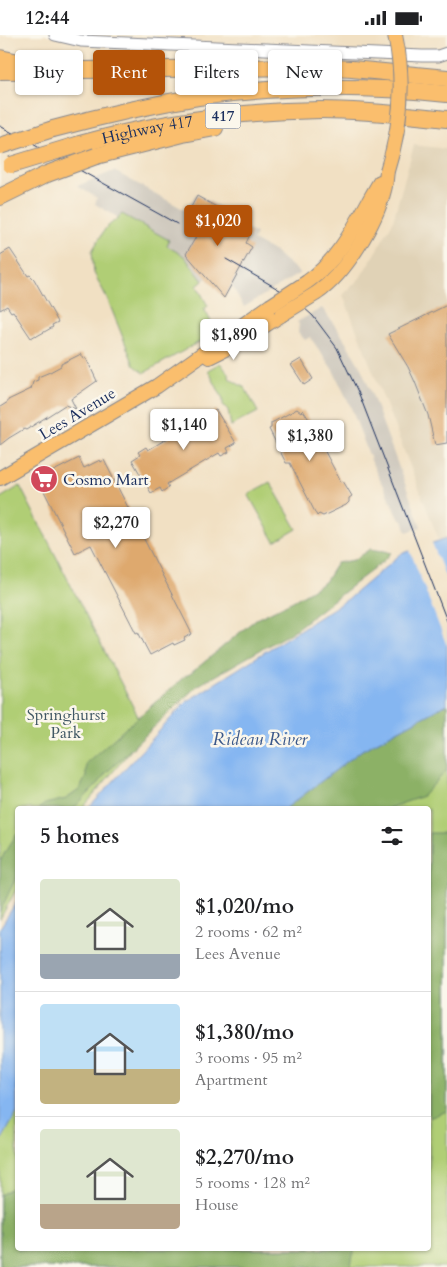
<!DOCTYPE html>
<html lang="en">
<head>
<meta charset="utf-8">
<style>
	:root { --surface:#fff; --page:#f2f2f2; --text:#202124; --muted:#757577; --line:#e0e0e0; --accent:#b45309 }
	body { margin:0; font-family:Cardo,serif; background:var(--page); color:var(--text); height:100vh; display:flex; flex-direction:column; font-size:19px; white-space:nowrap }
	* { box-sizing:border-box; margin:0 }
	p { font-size:16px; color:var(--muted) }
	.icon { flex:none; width:28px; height:28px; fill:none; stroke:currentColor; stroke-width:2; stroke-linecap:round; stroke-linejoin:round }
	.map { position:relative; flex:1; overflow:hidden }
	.details { position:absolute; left:15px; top:771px; width:416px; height:445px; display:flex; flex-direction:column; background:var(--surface); border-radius:5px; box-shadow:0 1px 4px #0004 }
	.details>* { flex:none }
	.top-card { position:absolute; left:15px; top:15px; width:418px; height:45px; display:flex; gap:10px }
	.price { position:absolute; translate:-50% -42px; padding:0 11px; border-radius:5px; background:#fff; color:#222; font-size:16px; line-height:32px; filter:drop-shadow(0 1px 2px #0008) }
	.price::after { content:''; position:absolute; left:50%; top:30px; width:15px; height:11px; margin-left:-8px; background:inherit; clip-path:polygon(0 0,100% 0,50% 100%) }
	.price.on { background:var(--accent); color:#fff }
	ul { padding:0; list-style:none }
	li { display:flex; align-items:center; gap:15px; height:125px; padding:0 25px }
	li+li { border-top:1px solid var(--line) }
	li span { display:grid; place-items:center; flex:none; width:140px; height:100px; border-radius:5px; color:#555 }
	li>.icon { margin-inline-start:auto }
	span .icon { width:60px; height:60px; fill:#fffc; stroke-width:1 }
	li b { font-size:21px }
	h2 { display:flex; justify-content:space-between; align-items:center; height:60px; padding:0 25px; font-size:21px }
	.pill { padding:0 18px; border-radius:5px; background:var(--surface); box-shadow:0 1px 4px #0004; font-size:18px; line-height:45px }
	.pill.on { background:var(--accent); color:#fff }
	.status { display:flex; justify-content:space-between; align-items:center; height:35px; padding:0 25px; background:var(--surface); direction:ltr }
	.status svg { height:14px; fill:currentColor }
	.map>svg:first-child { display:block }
</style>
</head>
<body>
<div class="status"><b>12:44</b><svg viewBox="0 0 49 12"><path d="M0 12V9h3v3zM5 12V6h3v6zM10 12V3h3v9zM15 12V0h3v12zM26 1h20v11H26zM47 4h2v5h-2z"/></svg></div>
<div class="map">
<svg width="447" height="1232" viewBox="0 0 447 1232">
	<rect width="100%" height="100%" fill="#fbf7ec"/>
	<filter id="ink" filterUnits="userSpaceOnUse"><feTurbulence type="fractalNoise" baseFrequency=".02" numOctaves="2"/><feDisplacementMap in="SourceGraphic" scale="10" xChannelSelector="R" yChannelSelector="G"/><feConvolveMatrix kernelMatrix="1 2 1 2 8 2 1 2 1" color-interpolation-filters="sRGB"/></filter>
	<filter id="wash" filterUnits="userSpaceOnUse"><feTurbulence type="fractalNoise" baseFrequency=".0096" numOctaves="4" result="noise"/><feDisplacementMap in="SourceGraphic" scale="20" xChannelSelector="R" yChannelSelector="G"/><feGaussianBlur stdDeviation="1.12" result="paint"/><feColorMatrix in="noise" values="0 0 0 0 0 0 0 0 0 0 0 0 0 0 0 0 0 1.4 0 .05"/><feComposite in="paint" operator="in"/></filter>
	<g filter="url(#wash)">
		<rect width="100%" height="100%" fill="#f1e0c3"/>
		<path fill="#e0d2b6" d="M414 110 447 114V503L439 505 343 260 360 243 392 189Z"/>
		<g fill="#c9c3b8">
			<path d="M114 136 185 175 196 159 224 174 221 180 256 199 253 205 275 217 300 238 244 272 232 251 224 263 207 243 203 246 184 221 95 169 97 163 77 151Z"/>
			<path d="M322 273 341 299 361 333 371 357 421 492 407 497 403 486 400 485 374 433 350 370 333 335 310 302 305 305 298 297 299 289 297 287Z"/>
		</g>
		<g fill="#b0ce75" stroke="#667e6a">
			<path d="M122 179 169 205 167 211 184 221 203 246 197 251 208 271 204 274 217 297 144 338 134 330 107 263 94 238 92 216 105 194Z"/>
			<path d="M220 328 228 338 230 344 245 353 258 377 231 391 228 375 223 370V364L208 335Z"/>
			<path d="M270 447 297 494 275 507 248 459Z"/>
			<path d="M20 451 146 697 82 774H18L17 853 0 884V463Z"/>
			<path d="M447 669V1232H0V1108L17 1077 18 1214H429V774H285Z"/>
		</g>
		<g fill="#8cb166" stroke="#547062">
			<path d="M371 514C379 516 385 515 392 518L385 525 292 597 197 651 105 739 99 748 73 774H38L45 769 66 764 79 755 86 742V728L185 641 190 639 256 584 293 566 325 547 337 528 354 525Z"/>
			<path d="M447 669V735L423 761 386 774H285L362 715Z"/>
			<path d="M429 798H447V1076L429 1083V945L430 943 429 935Z"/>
			<path d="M17 799V842L12 851 0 877V827L5 817Z"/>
			<path d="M17 1150 18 1214H354L351 1232H0V1160Z"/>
		</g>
		<g fill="#85b6f1" stroke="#5072a8">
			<path d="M447 503V669L362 715 285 774H88L186 667 348 564 401 519Z"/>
			<path d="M17 866V1077L0 1108V893Z"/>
		</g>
		<path fill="#f1e0c3" d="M431 505 447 546V611L409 513Z"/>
		<g id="blocks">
			<g fill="#dea96e">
				<path d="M197 161 222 175 219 180 251 198 246 208 252 212 224 263 186 219 207 183 190 174Z"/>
				<path d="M10 214 28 241 30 240 34 244 58 287 52 290 53 292 37 301 36 300 31 303 13 276 11 277 7 271 0 275V220Z"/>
				<path d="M447 270V408L435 410 428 380 415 347 408 332 388 299Z"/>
				<path d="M81 319 84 324 86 323 97 346 71 364 76 374 65 370 26 395 24 394 9 403 0 410V372L8 367V365L31 354 33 347 38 345V342L50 337 61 331V329Z"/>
				<path d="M301 324 313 344 304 350 291 330Z"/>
				<path d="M297 374 301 377 303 375 310 386H312L323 407 322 411 341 447 343 446 352 461 349 463V467L346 470 323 481 319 479 317 481 290 428H286L269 394 271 393V388L275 386Z"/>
				<path d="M216 375 236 408 227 413 229 417 221 421 219 418 167 449 169 452 162 457 160 453 151 458 132 425 140 420 138 417 146 412 148 415 200 384 198 381 206 377 207 380Z"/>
				<path d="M79 423 84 433 100 425 101 427 104 425 192 599 184 603 185 605 174 610 173 608 150 620 138 597 136 598 91 510 75 518 38 444Z"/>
			</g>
		</g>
	</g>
	<g filter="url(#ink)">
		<use href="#blocks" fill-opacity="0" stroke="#868890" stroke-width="1"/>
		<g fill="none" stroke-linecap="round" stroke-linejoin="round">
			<g stroke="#868890" stroke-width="13">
				<path id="minor" d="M55 0 81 6 422 21H438L447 18"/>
			</g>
			<g stroke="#868890" stroke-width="16">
				<g id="major">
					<path d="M307 247C343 222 358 183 380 147"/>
					<path d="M317 258C345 239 376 188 384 155 386 149 386 142 387 136"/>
					<path d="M209 322 239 307 281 280"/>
					<path d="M0 443 157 351 270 271"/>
				</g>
			</g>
			<g stroke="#868890" stroke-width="18">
				<g id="highway">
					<path d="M0 23 28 29"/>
					<path d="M0 36 312 32 352 34 447 43"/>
					<path d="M53 94C101 81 149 70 198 62 279 51 365 50 447 59"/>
					<path id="s1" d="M80 109C158 87 240 76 321 75 363 75 406 80 447 84"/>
					<path d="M96 121 183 99 215 93"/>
					<path d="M0 162 47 139"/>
				</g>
			</g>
			<use href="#minor" stroke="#fff" stroke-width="11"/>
			<use href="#major" stroke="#fabe6d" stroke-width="14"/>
			<use href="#highway" stroke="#fabe6d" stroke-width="16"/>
			<g stroke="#1b2f5e" stroke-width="1">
				<path d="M0 91 177 189"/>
				<path d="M226 224 292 262 313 281 337 313 359 359 447 586"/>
			</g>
			<g stroke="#868890" stroke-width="16" stroke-linecap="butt">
				<g id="major-bridge">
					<path d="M387 136C401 92 405 45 395 0"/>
					<path d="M270 271 307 247"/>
					<path d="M281 280 317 258"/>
				</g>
			</g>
			<g stroke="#868890" stroke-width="18" stroke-linecap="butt">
				<g id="highway-bridge">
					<path d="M0 111 53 94"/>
					<path d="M11 130 80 109"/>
					<path d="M47 139 96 121"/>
				</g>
			</g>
			<use href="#major-bridge" stroke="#fabe6d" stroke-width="14"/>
			<use href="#highway-bridge" stroke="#fabe6d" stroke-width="16"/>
		</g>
	</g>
	<defs>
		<g id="supermarket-disc" transform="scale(1.4375)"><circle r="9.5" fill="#d1495b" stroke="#fbf7ec"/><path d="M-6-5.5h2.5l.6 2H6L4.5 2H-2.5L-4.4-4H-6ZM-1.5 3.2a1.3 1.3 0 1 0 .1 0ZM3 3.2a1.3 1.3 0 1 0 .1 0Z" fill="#fff"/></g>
	</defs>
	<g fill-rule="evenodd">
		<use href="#supermarket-disc" x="44" y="444"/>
	</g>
	<g text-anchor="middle" stroke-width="5" stroke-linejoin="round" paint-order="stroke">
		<rect fill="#fbf7ec" stroke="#5e6b89" stroke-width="1" x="205.5" y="68.5" width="35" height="25" rx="4"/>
		<g font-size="15" font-weight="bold" fill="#1b2f5e">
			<text x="223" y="86">417</text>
		</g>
		<g font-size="16" fill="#1b2f5e" stroke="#fbf7ec">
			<text dy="6" stroke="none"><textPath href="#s1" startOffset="69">Highway 417</textPath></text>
			<text transform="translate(77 378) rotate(-31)" y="6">Lees Avenue</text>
		</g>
		<g font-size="16" fill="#1b2f5e" stroke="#fbf7ec" text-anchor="start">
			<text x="63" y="450">Cosmo Mart</text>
		</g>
		<g font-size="16" fill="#405764" stroke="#fbf7ec">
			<text x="66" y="685">Springhurst<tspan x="66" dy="18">Park</tspan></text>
		</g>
		<g font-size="18" font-style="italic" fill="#3b588a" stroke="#fbf7ec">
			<text x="260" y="710">Rideau River</text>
		</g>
	</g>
</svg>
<b class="price on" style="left:218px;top:212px">$1,020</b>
<b class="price" style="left:234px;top:326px">$1,890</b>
<b class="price" style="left:184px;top:416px">$1,140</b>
<b class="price" style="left:310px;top:427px">$1,380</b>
<b class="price" style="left:116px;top:514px">$2,270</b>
<div class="top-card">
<a class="pill">Buy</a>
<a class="pill on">Rent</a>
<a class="pill">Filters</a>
<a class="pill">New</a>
</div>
<section class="details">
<h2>5 homes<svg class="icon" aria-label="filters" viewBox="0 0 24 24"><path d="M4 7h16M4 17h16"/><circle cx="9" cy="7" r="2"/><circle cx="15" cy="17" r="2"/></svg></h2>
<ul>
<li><span style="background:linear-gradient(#dfe7d0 75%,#9aa5b1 0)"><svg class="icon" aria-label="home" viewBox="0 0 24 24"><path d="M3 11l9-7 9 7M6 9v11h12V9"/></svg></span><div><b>$1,020/mo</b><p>2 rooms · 62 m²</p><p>Lees Avenue</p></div></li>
<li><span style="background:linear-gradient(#bfe0f5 65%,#c2b280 0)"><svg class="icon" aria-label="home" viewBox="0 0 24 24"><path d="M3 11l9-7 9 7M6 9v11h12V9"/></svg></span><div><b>$1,380/mo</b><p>3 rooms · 95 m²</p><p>Apartment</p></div></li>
<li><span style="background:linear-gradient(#dfe7d0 75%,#b9a48a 0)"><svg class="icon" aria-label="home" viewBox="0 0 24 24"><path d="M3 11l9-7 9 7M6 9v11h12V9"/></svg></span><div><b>$2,270/mo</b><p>5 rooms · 128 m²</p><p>House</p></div></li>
</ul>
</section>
</div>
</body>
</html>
